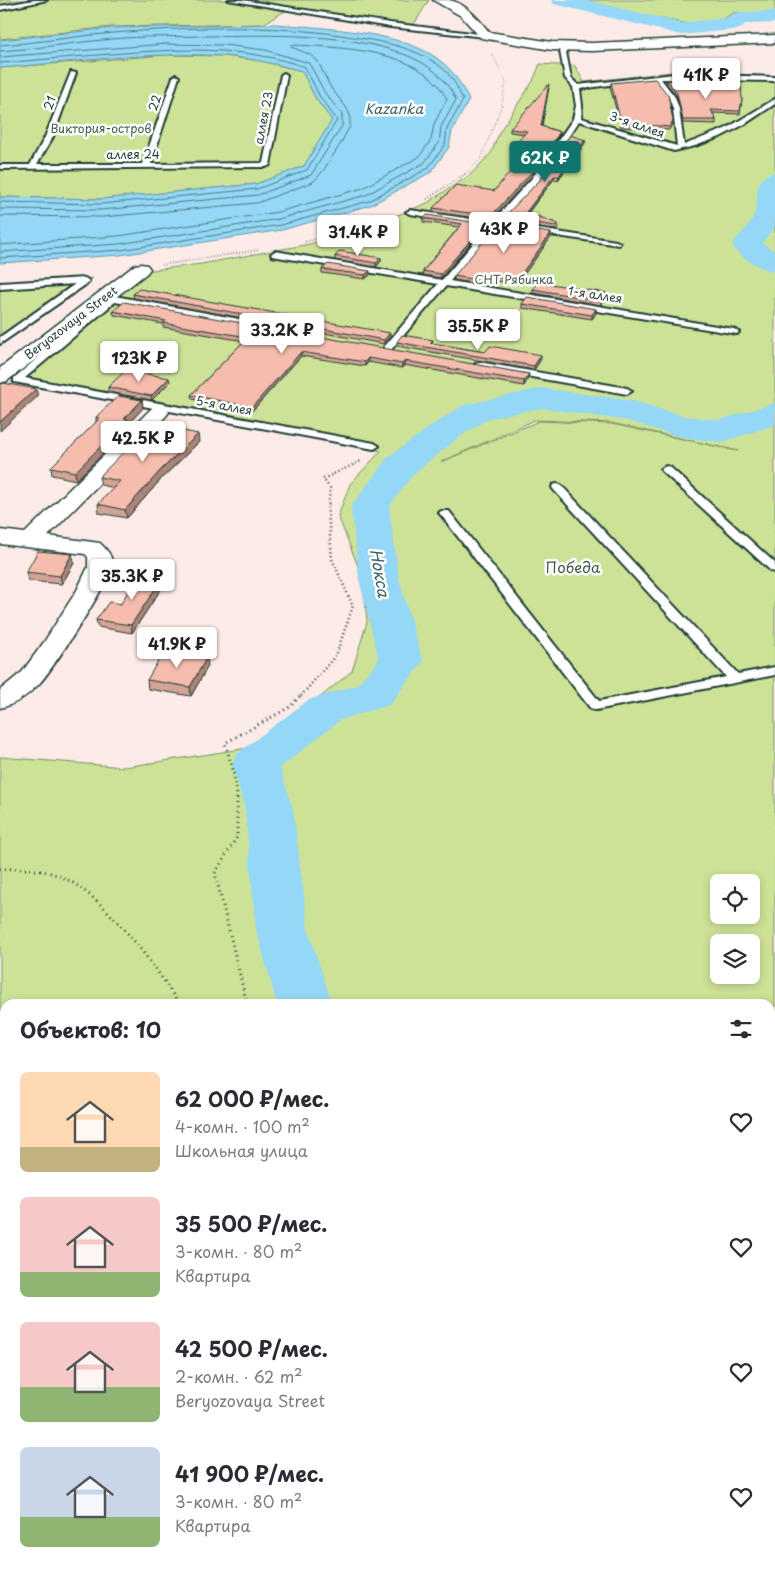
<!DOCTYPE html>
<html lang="ru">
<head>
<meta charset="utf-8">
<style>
	:root { --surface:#fff; --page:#f7f7f7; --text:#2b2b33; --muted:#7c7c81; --accent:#0f766e }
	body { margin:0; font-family:"Playpen Sans",sans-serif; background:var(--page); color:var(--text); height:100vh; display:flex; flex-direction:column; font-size:19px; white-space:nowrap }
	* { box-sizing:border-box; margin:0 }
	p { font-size:16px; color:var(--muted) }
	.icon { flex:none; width:28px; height:28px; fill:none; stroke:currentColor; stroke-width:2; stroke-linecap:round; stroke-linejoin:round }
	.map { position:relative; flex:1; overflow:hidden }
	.panel { position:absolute; left:0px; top:999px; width:775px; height:571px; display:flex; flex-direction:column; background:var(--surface); border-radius:15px 15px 0 0; box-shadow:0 2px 8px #0003 }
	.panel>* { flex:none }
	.fabs { position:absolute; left:710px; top:874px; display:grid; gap:10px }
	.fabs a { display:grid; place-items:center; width:50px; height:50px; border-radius:8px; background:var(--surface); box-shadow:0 2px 8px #0003; font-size:25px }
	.price { position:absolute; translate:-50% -42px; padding:0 11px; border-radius:5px; background:#fff; color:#222; font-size:16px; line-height:32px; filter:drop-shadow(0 1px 2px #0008) }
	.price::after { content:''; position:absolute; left:50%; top:30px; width:15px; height:11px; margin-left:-8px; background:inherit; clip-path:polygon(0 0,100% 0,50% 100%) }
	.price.selected { background:var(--accent); color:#fff }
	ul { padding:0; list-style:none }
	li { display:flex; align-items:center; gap:15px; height:125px; padding:0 20px }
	li span { display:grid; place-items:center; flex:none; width:140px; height:100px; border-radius:8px; color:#555 }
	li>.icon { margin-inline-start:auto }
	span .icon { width:60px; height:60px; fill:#fffc; stroke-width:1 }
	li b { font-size:21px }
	h2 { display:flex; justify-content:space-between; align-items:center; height:60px; padding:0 20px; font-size:21px }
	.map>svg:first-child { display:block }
</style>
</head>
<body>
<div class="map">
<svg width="775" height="1569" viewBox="0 0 775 1569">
	<rect width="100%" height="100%" fill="#fcebe7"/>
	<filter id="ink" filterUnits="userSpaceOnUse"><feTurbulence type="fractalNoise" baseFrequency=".02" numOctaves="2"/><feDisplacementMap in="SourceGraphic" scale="10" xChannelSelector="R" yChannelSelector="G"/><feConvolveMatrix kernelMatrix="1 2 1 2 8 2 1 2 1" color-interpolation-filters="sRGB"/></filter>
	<g filter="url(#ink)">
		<g fill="#cce297" stroke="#769066" fill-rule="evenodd">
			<path d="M0 0H429L413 26 292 7 263 24 111 27 0 39Z"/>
			<path d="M579 0H775V13H733L716 23 694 25 621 11Z"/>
			<path d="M166 55 224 56 261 61 302 71 316 99 332 120 304 166 256 184 101 199 0 197V68Z"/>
			<path d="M540 64 575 66 584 82 672 72 775 76V1152L770 1153V1004H5V1248L0 1249V757L125 767 261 746 352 671 367 622 363 579 338 516 350 484 381 451 11 382 144 271 201 264 310 244 361 230 427 203 470 175 491 153 500 131 533 81ZM535 420 611 423 738 451 612 424 539 421 441 462ZM719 882H751V915H719ZM719 942H751V975H719Z"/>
			<path d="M93 278 0 345V284Z"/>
			<path d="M775 1535V1569H557L564 1565H770V1536Z"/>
		</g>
		<path fill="#94d7f6" stroke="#6599a8" d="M276 24C322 28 407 31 443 63 455 73 462 86 469 100L452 131 449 147 431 172 371 205 282 230 120 255 0 263V197L101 199 256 184 304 166 332 120 316 99 302 71C276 64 250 58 224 56 150 51 74 62 0 68V40L113 28Z"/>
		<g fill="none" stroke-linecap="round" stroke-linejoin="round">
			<g stroke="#4e7b82" stroke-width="1">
				<path d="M0 45C38 43 75 36 113 33 190 27 271 24 347 36 379 41 413 46 440 66 451 74 458 88 463 100L447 129 445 145 428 168 369 201 281 225 120 250 0 258"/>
				<path d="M0 51C38 49 75 42 113 39 143 36 174 37 204 36 269 35 358 31 417 60 435 69 448 82 456 100L441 127 439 143 424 163 366 195 279 219 119 244 0 252"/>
				<path d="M0 57 166 44 224 45 265 50 309 63 325 93 342 114V126L311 175 258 195 101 210 0 209"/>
				<path d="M0 63C37 60 73 57 110 54 176 49 241 45 305 67L320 97 337 120 307 170 257 189 101 204 0 202"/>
				<path d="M0 216 102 217 257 203 313 182 323 171 341 143 350 126V115L346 107 331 88 317 60 309 54 291 47 293 45C336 47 405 49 436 83 440 87 444 94 447 99L434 124 431 140 419 157 363 188 278 212 118 236 0 245"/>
			</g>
			<g fill="#94d7f6" fill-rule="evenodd">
				<path d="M551 0H587L681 23 726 18 733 14 740 12 775 11V23L745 24 740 29 732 30 681 35 554 4Z"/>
				<path d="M775 172V226L762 243 775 252V272C759 268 741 259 732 245 738 236 749 227 753 217 762 198 749 179 775 172Z"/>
				<path d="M542 388 633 401 684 416 720 420 775 403V425L722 442 680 437 628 421 542 408 505 415 488 419 462 435 413 474 389 507 399 579 423 662 389 705 340 720 280 768 293 809 308 929 332 1004H277L256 929 245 809 232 764 238 753 308 700 357 685 379 660 359 579 351 507 387 458 438 421 464 405Z"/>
				<rect x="367" y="1565" width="74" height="4"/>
			</g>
			<g stroke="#1f3d34" stroke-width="4">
				<g id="service">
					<path d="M34 0H47L0 10V6Z"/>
					<path d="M228 0H242L390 23 488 35 485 37 390 27Z"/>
					<path d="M568 45 571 47 566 52 571 78 578 85 674 74 775 77V81L661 79 675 97 679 109 684 145 727 128 775 99V104L745 124 720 137 695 146 674 151 579 121 538 182 499 223 616 241 620 243 619 245 496 227 450 281 734 329 739 332 737 334 446 286 390 351H384V347L438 284 272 256 271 254 275 251 442 280 488 226 410 214 406 212 410 210 492 222 532 178 573 119 576 106 573 87 565 78 560 51ZM654 79 669 97 673 109 677 146 581 118 582 106 580 89Z"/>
					<path d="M71 72 76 73 53 137 37 164H143L173 77 176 75 179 77 151 164 263 163 281 75 284 73 287 75 270 165 266 167 0 169V165H30L45 137Z"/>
					<path d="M85 278 89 281 88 283 0 344V337L75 284 0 289V283Z"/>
					<path d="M104 294 288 328 293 331 288 334 115 302 25 378 374 443 379 446 374 449 14 382V378L106 300 100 297Z"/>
					<path d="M479 362 627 388 632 391 627 394 476 367 474 365Z"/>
					<path d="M666 466 670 467 775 563V572L771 571 662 471 661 469Z"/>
					<path d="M557 484 561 485 738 674 775 667V675L596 710 591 709 441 515 439 513 441 511H449L599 701 726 677 553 489 552 487 553 485Z"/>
				</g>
			</g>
			<g stroke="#1f3d34" stroke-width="3">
				<g id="minor">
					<path d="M433 0C438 0 444 0 449 0 465 3 480 20 489 32L552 42 592 43 775 35V43L592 51 552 50 481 38 461 16Z"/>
					<path d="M141 264 147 265 150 269 147 273 7 381 0 383V368L135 265Z"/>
					<path d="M159 406 166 408 169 412 166 416 48 536 100 543C107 550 113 556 112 566 110 581 51 672 39 684 27 696 15 705 0 708V690L22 672 44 642 77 590 88 567V557L85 554 0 544V530L25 533 152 408Z"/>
				</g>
			</g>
			<path stroke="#1f3d34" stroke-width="1" stroke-dasharray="0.5 2" stroke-linecap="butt" d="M464 175 481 159 501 107 506 82 492 53"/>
			<g stroke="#1f3d34" stroke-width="2" stroke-dasharray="0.5 2.5" stroke-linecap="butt">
				<path d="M427 199 465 174"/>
				<path d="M305 242 352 230 395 215"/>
				<path d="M162 265 259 250"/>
			</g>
			<path stroke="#1f3d34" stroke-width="2.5" stroke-dasharray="1 3" stroke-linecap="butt" d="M301 696 336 655 353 606 332 559 328 512 330 488 323 479 361 461"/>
			<g stroke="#1f3d34" stroke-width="3" stroke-dasharray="1 4" stroke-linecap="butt">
				<path d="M0 869C18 868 40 869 57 875 100 890 155 965 179 1004"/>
				<path d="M247 1004 215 873 237 837V795L233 770 225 743 290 707 302 694"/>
			</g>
			<g stroke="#1f3d34" stroke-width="4.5" stroke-dasharray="2 5" stroke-linecap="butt">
				<path d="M770 1184 775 1183"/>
				<path d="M0 1261H5"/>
				<path d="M770 1341H775"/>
				<path d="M0 1505H5"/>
				<path d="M208 1565 212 1569"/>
				<path d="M178 1569 182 1565"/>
				<path d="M264 1569 278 1565"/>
			</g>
			<use href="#service" fill="#fff" fill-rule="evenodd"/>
			<use href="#minor" fill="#fff" fill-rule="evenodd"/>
			<g stroke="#1f3d34" stroke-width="5" stroke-dasharray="11 5" stroke-linecap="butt">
				<path d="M770 1253 775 1252"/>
				<path d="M770 1282H775"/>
				<path d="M0 1341H5"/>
				<path d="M0 1366H5"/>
				<path d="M0 1397H5"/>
			</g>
		</g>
		<g fill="#d4a396" stroke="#1f3d34">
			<path d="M667 80 684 85 742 99 740 114 713 113 716 120V124L683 123 677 96 667 84Z"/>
			<path d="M611 83 673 120V123L669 130 621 127 610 87Z"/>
			<path d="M549 88 542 126 560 132 559 135 531 177 491 220 433 212V208L494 191 525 155 511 153V149L524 134 510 132V129Z"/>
			<path d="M585 140V143L558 180 554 179 528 213 558 224V227L556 230 503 222V218Z"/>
			<path d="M423 218 484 227 441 278 423 275V271L459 227 423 222Z"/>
			<path d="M551 237 517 284 488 280 484 285 454 280V276Z"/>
			<path d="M335 256 381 258V261L376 267 335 260Z"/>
			<path d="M322 269 370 275 365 279 322 273Z"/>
			<path d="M533 289 606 293 605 297 601 305 533 293Z"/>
			<path d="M133 294 390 337 384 344 134 298Z"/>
			<path d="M522 304 596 309V313L592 319 522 308Z"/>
			<path d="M113 311 529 374 528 378 524 386 404 365 402 368 368 362 365 366 301 356 252 411 192 399 191 395 244 341 163 327V324L114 315Z"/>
			<path d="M433 340 432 343 485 352 541 359 534 370 397 346V342Z"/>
			<path d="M170 382 152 400 108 392V387Z"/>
			<path d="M142 400 143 408 129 423V428L76 480 52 475 51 467 96 422V417Z"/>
			<path d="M199 442 162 478 127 518 99 513 98 504 114 488 101 485 99 477Z"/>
			<path d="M72 554 74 563 62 584 28 581 26 572Z"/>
			<path d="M164 576 165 583 132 633 98 627 96 620Z"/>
			<path d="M208 666 191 696 148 689 147 680Z"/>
		</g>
		<g fill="#ac847a" stroke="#1f3d34">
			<path d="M560 132 559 135 531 177 491 220V216Z"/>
			<path d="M585 140V143L558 180 559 176Z"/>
			<path d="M554 176V179L525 216 526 212Z"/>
			<path d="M485 224 484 227 441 278V274Z"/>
			<path d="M551 233V237L517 284V280Z"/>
			<path d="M381 258V261L376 267V263Z"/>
			<path d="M370 271V275L365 279V275Z"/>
			<path d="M488 276V280L484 285 485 281Z"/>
			<path d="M606 293 605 297 601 305V301Z"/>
			<path d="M596 309V313L592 319V315Z"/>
			<path d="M390 333V337L384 344V340Z"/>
			<path d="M301 352V356L252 411V407Z"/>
			<path d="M541 355V359L534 370V366Z"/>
			<path d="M368 358V362L365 366V362Z"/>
			<path d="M405 361 404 365 402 368V364Z"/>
			<path d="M529 374 528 378 524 386V381Z"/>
			<path d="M169 378 170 382 152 400 151 396Z"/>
			<path d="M36 389 38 396 0 431V422Z"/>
			<path d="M142 400 143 408 129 423V428L76 480 75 472 124 419Z"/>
			<path d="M198 434 199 442 162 478 127 518 125 510 161 470Z"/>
			<path d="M72 554 74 563 62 584 60 576Z"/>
			<path d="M164 576 165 583 132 633 131 625Z"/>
			<path d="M207 657 208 666 191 696 190 687Z"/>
		</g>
		<g fill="#f6bdae" stroke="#1f3d34">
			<path d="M655 79 668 95 673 120 670 127 621 123 611 83Z"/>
			<path d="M667 80 684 82V85L741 86 742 99 740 111 711 110 716 120H683L677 93Z"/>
			<path d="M549 84 541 126 560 132 531 173 491 216 433 208 456 185 494 191 528 151 511 149 527 131 510 129Z"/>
			<path d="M570 135 585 140 559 176H554L526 212 558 224 556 226 503 218 540 180Z"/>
			<path d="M427 215 485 224 441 274 423 271 462 224 423 218Z"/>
			<path d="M497 225 551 233 517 280 488 276 485 281 454 276Z"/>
			<path d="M340 251 381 258 376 263 335 256Z"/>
			<path d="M328 264 370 271 365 275 322 269Z"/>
			<path d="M538 282 606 293 601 301 533 289Z"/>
			<path d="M139 289 390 333 384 340 133 294Z"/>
			<path d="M527 297 596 309 592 315 522 304Z"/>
			<path d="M124 302 529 374 524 381 405 361 402 364 368 358 365 362 301 352 252 407 191 395 248 337 163 323 166 321 113 311Z"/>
			<path d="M402 335 433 340 430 343 485 352 490 346 541 355 534 366 397 342Z"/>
			<path d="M126 370 169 378 151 396 108 387Z"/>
			<path d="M3 383 36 389 0 422V386Z"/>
			<path d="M118 396 142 400 124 419H128L75 472 51 467 100 418 96 417Z"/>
			<path d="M151 424 198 434 161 470 125 510 98 504 120 481 99 477Z"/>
			<path d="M38 551 72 554 60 576 26 572Z"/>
			<path d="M138 573 164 576 131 625 96 620 109 602 121 604Z"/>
			<path d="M164 651 207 657 190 687 147 680Z"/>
		</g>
	</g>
	<g text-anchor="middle" stroke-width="5" stroke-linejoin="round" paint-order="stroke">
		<g font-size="12" fill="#1f3d34" stroke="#fff">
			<text transform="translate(50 103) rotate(-70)" y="4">21</text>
			<text transform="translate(155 103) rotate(-71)" y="4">22</text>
			<text transform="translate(264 118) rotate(-79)" y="4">аллея 23</text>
			<text transform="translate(637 125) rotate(19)" y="4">3-я аллея</text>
			<text x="133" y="159">аллея 24</text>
			<text transform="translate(595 295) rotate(9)" y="4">1-я аллея</text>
			<text transform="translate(71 323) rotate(-37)" y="4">Beryozovaya Street</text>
			<text transform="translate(224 406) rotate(11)" y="4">5-я аллея</text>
		</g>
		<g font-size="12" fill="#425e48" stroke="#fff">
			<text x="101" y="133">Виктория-остров</text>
			<text x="514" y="284">СНТ Рябинка</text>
		</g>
		<g font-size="14" font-style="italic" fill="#3c6464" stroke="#fff">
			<text x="394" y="114">Kazanka</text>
		</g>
		<g font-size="15" fill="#425e48" stroke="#fff">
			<text x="573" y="573">Победа</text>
		</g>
		<g font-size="16" font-style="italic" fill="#3c6464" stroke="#fff">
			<text transform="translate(380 573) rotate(80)" y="6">Нокса</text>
		</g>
	</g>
</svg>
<div class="fabs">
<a><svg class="icon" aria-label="locate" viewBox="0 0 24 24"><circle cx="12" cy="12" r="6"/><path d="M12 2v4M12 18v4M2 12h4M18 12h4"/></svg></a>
<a><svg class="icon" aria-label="layers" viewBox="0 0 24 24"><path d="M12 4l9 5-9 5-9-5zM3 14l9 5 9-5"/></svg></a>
</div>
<b class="price" style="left:706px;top:100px">41K ₽</b>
<b class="price selected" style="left:545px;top:183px">62K ₽</b>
<b class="price" style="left:504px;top:254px">43K ₽</b>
<b class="price" style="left:358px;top:257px">31.4K ₽</b>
<b class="price" style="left:478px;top:351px">35.5K ₽</b>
<b class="price" style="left:282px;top:355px">33.2K ₽</b>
<b class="price" style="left:139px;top:383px">123K ₽</b>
<b class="price" style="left:143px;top:463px">42.5K ₽</b>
<b class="price" style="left:132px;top:601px">35.3K ₽</b>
<b class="price" style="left:177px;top:669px">41.9K ₽</b>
<section class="panel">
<h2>Объектов: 10<svg class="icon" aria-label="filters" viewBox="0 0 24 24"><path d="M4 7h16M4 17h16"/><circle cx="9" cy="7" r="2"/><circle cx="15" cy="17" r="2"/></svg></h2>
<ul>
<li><span style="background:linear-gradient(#ffd9b3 75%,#c2b280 0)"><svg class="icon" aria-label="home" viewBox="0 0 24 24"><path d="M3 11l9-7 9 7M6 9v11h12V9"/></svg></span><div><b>62 000 ₽/мес.</b><p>4-комн. · 100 m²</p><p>Школьная улица</p></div><svg class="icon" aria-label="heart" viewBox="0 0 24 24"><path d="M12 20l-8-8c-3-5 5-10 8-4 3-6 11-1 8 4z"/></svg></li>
<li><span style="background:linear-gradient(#f6c9c9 75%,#8fb573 0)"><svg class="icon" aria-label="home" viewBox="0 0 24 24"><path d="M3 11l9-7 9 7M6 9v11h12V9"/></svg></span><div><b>35 500 ₽/мес.</b><p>3-комн. · 80 m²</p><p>Квартира</p></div><svg class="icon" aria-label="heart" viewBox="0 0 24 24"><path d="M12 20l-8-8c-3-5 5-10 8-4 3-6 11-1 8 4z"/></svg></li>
<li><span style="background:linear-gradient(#f6c9c9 65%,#8fb573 0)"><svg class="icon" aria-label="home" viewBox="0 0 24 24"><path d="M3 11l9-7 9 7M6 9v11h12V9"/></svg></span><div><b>42 500 ₽/мес.</b><p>2-комн. · 62 m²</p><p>Beryozovaya Street</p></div><svg class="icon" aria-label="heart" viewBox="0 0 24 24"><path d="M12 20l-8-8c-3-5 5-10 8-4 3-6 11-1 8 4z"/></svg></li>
<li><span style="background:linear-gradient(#c9d6e8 70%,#8fb573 0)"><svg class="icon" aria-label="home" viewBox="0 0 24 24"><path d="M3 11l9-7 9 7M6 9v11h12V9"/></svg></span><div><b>41 900 ₽/мес.</b><p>3-комн. · 80 m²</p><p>Квартира</p></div><svg class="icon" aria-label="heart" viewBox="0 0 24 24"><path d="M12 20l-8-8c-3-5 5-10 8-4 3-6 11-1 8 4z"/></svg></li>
</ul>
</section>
</div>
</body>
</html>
